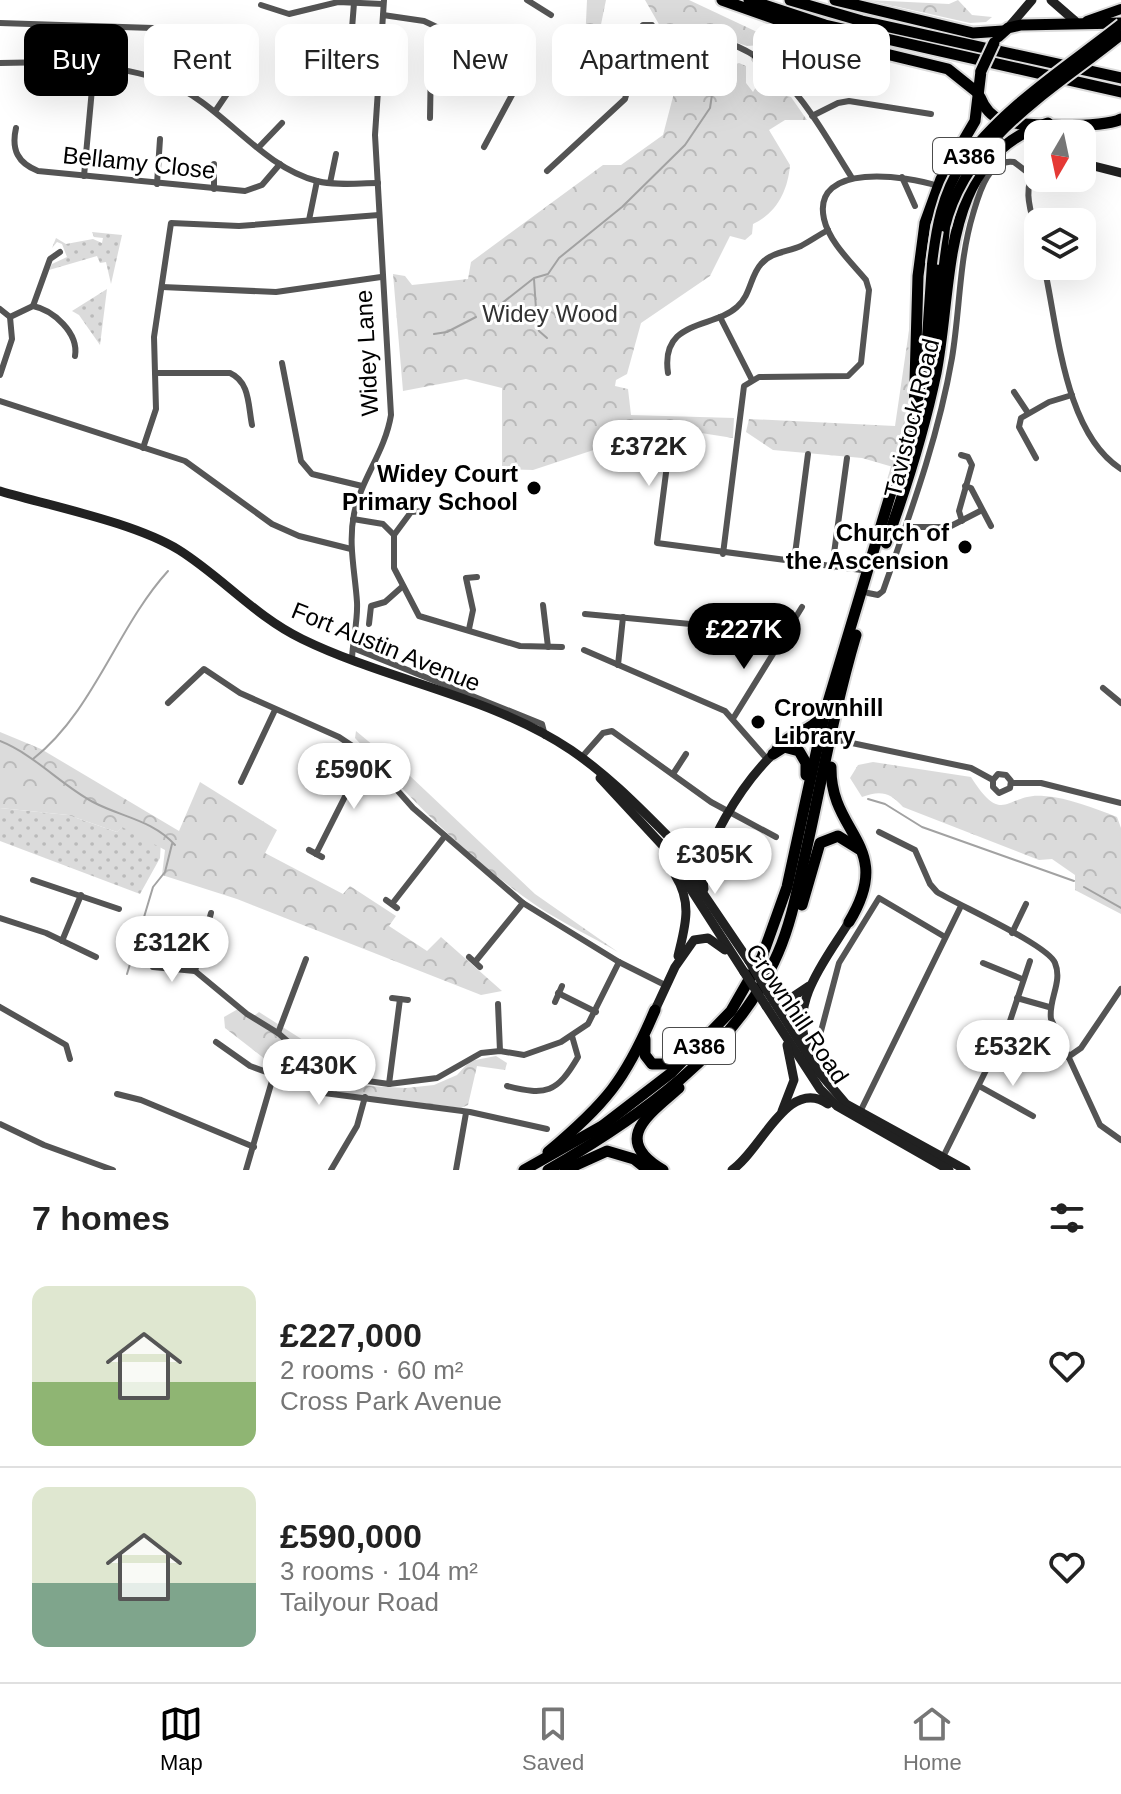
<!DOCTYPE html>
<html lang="en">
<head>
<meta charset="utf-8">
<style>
	:root { --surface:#fff; --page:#f6f6f6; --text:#222; --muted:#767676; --line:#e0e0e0; --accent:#000 }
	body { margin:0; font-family:Arial,sans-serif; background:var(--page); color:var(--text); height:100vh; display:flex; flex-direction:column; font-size:30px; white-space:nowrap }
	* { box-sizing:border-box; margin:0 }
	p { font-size:26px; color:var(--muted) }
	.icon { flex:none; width:44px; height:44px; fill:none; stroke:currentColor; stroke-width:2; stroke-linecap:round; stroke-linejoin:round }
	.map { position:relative; height:1170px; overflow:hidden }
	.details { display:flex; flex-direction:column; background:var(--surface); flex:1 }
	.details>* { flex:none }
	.banner { position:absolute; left:24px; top:24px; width:1074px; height:72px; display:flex; gap:16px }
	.needle { width:52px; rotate:189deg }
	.buttons { position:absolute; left:1024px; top:120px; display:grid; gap:16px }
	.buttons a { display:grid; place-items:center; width:72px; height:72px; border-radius:16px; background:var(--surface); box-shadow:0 8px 32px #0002; font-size:40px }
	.price { position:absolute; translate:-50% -68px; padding:0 18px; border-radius:28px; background:#fff; color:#222; font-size:26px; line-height:52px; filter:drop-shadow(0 2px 4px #0008) }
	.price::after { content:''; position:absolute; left:50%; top:48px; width:24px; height:18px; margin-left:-12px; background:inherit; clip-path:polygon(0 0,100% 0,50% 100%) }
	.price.current { background:var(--accent); color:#fff }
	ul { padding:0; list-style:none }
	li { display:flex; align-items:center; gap:24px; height:200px; padding:0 32px }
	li+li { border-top:2px solid var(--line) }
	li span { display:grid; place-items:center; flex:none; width:224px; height:160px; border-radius:16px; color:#555 }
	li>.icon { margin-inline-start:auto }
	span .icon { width:96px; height:96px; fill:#fffc; stroke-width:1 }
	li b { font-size:34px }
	h2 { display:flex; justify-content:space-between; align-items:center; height:96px; padding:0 32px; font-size:34px }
	.pill { padding:0 28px; border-radius:16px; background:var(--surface); box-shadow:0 8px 32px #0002; font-size:28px; line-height:72px }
	.pill.current { background:var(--accent); color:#fff }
	.dock { display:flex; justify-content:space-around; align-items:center; height:112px; border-top:2px solid var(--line); background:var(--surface); font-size:22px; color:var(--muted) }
	.dock a { display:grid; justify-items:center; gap:4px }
	.dock .current { color:var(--accent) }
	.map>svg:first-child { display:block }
</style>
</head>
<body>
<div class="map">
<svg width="1121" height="1170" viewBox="0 0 1121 1170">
	<defs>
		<pattern id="grass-dots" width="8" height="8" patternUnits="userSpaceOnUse" patternTransform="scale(2)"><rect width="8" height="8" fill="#dbdbdb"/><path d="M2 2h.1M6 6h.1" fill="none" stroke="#bababa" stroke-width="1.8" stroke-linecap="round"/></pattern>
		<pattern id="forest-crowns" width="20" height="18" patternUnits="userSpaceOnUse" patternTransform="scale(2)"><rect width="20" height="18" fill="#dbdbdb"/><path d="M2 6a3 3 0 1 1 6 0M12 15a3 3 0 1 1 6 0" fill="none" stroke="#bababa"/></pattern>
	</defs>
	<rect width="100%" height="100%" fill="#fff"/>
	<g fill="url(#grass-dots)">
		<path d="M92 232 122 235 111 284 106 262 100 263 97 256 49 270 52 264 67 257 62 244 57 242 52 248 56 238 66 244 93 239 102 243 103 238 94 237Z"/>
		<path d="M107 289 100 345 79 315 72 311Z"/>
		<path d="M0 808 68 815 117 832 125 823 161 841 160 858 140 894 0 841Z"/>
	</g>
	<g fill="url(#forest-crowns)">
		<path d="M587 0H606L589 83 572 79 585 43Z"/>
		<path d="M645 0H689L770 38 762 45 747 46 702 31 664 33Z"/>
		<path d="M867 0 949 4 958 0 972 15 992 17 986 22 970 23Z"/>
		<path d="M686 47 727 48 733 54 727 67 739 63 746 66V83L753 92 759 82 769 83 776 94 791 97 807 120H785L769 130 790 165C788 190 777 213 753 224L752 234 745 240 730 236 710 276 641 323 627 374 616 380 615 386 628 389 631 415 734 418 733 438 682 430 651 431 533 470 502 469V388L466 379 403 391 393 274 405 276 412 285 468 279 471 262 603 165H621L663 135Z"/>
		<path d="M912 310 915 311 908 429 893 467 862 458 773 450 746 432 749 419 895 426Z"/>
		<path d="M356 731 409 775 535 894 618 952C591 936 562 923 537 906 469 860 410 798 355 738Z"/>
		<path d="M0 732 41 749 179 831 200 782 277 830 265 853 343 894 350 886 396 916 389 926 427 951 441 937 502 991 481 995 237 899 162 875 165 850 122 827 117 832 68 815 0 808Z"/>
		<path d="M873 762 971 777C1004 829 1006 792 1044 796 1069 798 1094 808 1117 817L1121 828V914L1075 890V875L1052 859 1039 860 903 807C890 792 880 790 862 797L850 778 858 765Z"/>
		<path d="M238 1009 250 1019 259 1012 303 1040 313 1042 305 1060 332 1084 406 1088 434 1085 457 1075 470 1061 496 1056 507 1063 505 1070 477 1066 468 1105 461 1108 330 1092 283 1073 225 1028 224 1017Z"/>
	</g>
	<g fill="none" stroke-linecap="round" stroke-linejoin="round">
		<g stroke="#a2a2a2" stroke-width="2">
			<path d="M534 279 537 324 539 331 547 338"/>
			<path d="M492 311 534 278 548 274 559 258 622 207 685 145 710 108 713 88 710 73"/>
			<path d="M434 334 447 332 476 317"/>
			<path d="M0 741C35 755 61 785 93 802 121 817 153 820 175 845"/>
			<path d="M33 759C94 711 117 627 168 571"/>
			<path d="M868 799 885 804 922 827 1074 881"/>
			<path d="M1084 887 1121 908"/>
			<path d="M127 974 153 887 165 872 172 844"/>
		</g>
		<g stroke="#dbdbdb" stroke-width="14">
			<g id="primary">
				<path d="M1087 21 1121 9"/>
				<path d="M931 372 945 227"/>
				<path d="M918 399 926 352 932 264"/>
			</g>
		</g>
		<g stroke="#dbdbdb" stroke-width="15">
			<g id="highway">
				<path d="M722 0 849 45 948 69 978 93"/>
				<path d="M749 0 825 25 1121 92"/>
				<path d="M790 0 862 21 1121 78"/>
				<path d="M835 0 973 33 1003 31"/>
				<path d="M998 37 1008 28 1021 25 1121 23"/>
				<path d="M758 57 777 38H805"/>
				<path d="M980 97C984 107 991 116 1001 120 1018 127 1107 128 1121 119"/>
				<path d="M886 543C906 488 924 430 936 373 954 281 939 157 1048 123"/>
				<path d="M777 749C790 732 811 732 823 715"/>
				<path d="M773 754 784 747 799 751 806 763V775"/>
				<path d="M831 767C830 835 896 845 849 922"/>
				<path d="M802 905 820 843 838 836 859 849"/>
				<path d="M645 1039V1055L652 1064H668L683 1053"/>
				<path d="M548 1152C606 1103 625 1081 655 1010"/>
				<path d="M524 1170 602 1126 671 1073 731 1011 762 957 787 887 825 712 914 416 918 276 925 223 941 179 975 121 981 71"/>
				<path d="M548 1170C637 1119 736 1051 778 953 791 923 797 891 804 860 821 785 834 709 856 635"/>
				<path d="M565 1170 607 1151 634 1159 648 1170"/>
				<path d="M663 1170C610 1139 650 1114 679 1088"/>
			</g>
		</g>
		<g stroke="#545454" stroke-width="6">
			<path d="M527 0 551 15"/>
			<path d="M354 3 349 67 350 74 360 83"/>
			<path d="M261 5 289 14 338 2 383 4"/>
			<path d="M383 15 424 21 515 64 520 80 484 147"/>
			<path d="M0 23 153 28"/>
			<path d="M642 46 637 32 643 25H652L659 36"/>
			<path d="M0 63C47 61 120 64 164 81 222 103 257 165 317 181 336 186 358 183 378 183"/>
			<path d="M164 81 176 42"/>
			<path d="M216 110 235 82"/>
			<path d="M812 116 838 103 849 101 931 114"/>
			<path d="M430 118 431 61 444 30"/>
			<path d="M16 128C11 150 18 163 38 171L245 191 262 185 280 164"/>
			<path d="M259 147 282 123"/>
			<path d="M214 164V189"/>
			<path d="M1038 168C1019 187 1033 217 1038 239"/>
			<path d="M547 171 625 99 639 49C654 35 670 35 690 36 776 39 812 115 852 178"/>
			<path d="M84 176 92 89"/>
			<path d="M902 177 915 206"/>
			<path d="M330 183 336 154"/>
			<path d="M157 184 160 139"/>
			<path d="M309 220 317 181"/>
			<path d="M1044 266C1058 328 1064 433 1121 469"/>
			<path d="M162 287 276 292 381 277"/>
			<path d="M33 306 50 259 60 252"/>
			<path d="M0 309 10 317 12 339 0 375"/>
			<path d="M10 317 33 306C53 310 79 333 75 356"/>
			<path d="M720 317 752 380"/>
			<path d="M282 363 301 461 312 474 362 486"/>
			<path d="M155 373H230C250 382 248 405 252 425"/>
			<path d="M668 373C660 319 713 329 737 307 751 295 750 276 761 264 771 252 788 252 801 246 810 241 819 235 828 230"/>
			<path d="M1014 392 1028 413"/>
			<path d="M0 401 185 461 272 524 299 536 351 549"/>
			<path d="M671 434 657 543 869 571"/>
			<path d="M143 448 156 409 154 337 171 223 239 226 379 215"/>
			<path d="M961 455 968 457 972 465 959 511 962 521"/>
			<path d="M1036 458 1019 427 1021 418 1049 402 1072 395"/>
			<path d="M965 486 971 488 991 526"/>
			<path d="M353 519 383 524 394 535V568L419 616 520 646 562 647"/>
			<path d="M907 527H949L982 510"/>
			<path d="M394 535 411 512 423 511"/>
			<path d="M723 554 744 386 759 377 848 376 861 363 869 290 866 280C852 263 829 242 824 219 811 161 908 176 938 186"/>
			<path d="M794 562 808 454"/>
			<path d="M832 568 847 458"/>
			<path d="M868 593 878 595 883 591C910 514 938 439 952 358 960 310 959 260 973 214 979 194 988 158 1014 162L1031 175"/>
			<path d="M543 605 548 647"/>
			<path d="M585 614 784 633"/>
			<path d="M369 624 371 606 385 602 403 586"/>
			<path d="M469 629 473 610 466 578 477 577"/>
			<path d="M353 648 542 724 545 736"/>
			<path d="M584 650 725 711 767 759"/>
			<path d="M352 658C353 640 358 620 357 602 355 572 348 544 354 514 361 479 385 452 391 415L375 135 384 0"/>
			<path d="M618 665 623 617"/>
			<path d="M1103 688 1121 703"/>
			<path d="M168 703 204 669 240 693 339 737 366 755 413 808 523 903 619 962 667 986"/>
			<path d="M734 717 802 607"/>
			<path d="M828 738 971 768 993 780V787L999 793 1010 788 1011 781 1006 775 998 774 993 780"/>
			<path d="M581 758 603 733 612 731 711 802 776 837"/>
			<path d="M673 774 686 754"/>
			<path d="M241 782 275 710"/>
			<path d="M1012 783H1041L1121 803"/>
			<path d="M879 832 915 850 930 884 937 892C960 906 1048 945 1055 963 1063 982 1048 1000 1051 1019L1100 1125 1121 1140"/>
			<path d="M309 850 322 857"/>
			<path d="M316 854 366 755"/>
			<path d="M33 880 119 909"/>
			<path d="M386 900 397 908"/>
			<path d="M392 904 445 836"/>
			<path d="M0 918 46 933 96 957"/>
			<path d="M1012 933 1026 904"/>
			<path d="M62 941 81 895"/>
			<path d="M469 957 480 967"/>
			<path d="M475 962 523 903"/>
			<path d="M983 963 1022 979"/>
			<path d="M153 967 195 971 247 1014 278 1033 315 1065 346 1078 389 1084 437 1078 481 1053 500 1051 524 1055 561 1042 588 1024 619 962"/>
			<path d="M195 971 211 913"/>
			<path d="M558 993 596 1012"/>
			<path d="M392 998 408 1000"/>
			<path d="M1017 998 1049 1007"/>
			<path d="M555 1002 562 986"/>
			<path d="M498 1004 500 1051"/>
			<path d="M0 1007 66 1045 70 1059"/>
			<path d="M278 1033 306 959"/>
			<path d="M820 1035 839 963 879 898 945 937"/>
			<path d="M216 1042 250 1066 324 1093 470 1112 547 1129"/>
			<path d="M1068 1057 1081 1048 1121 989"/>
			<path d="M389 1084 400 999"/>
			<path d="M507 1086C546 1096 557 1093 578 1057L572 1036"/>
			<path d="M979 1086 1033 1116"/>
			<path d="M117 1094 141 1100 254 1147"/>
			<path d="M860 1112 961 906"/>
			<path d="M0 1124 44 1145 113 1170"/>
			<path d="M943 1157 1009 1024 1030 961"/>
			<path d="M246 1170 274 1074"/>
			<path d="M331 1170 357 1126 365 1097"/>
			<path d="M456 1170 466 1113"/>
		</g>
		<g stroke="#212121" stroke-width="9">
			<path d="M1051 0 1075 21"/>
			<path d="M1008 28 1032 0"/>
			<path d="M1082 163 1121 173"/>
			<path d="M0 491C53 507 133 522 179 550 222 577 256 617 302 639 388 681 491 696 571 750 615 780 650 819 688 856L700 857 712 850"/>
			<path d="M600 778 663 846 744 972"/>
			<path d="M671 846 749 961"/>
			<path d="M675 875C693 904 685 926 678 956"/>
			<path d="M704 889C698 850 744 783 771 756"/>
			<path d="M769 987 779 996 791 998 809 986"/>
			<path d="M767 991 818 1071 846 1104 966 1170"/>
			<path d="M766 1006 820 1089 837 1106 949 1170"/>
			<path d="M655 1010 675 967 694 940 708 938 725 950"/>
			<path d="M807 1046C789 1002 827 958 849 922"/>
			<path d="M782 1111 794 1080 787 1045"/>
			<path d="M732 1170C761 1151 788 1076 828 1104"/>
		</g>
		<use href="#primary" stroke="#000" stroke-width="10"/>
		<use href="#highway" stroke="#000" stroke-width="11"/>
		<g stroke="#dbdbdb" stroke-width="14" stroke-linecap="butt">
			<g id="primary-bridge">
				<path d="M945 227C967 137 1053 90 1121 35"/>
				<path d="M932 264C936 229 942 194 962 164 1001 108 1068 66 1121 24"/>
			</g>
		</g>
		<g stroke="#dbdbdb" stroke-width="15" stroke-linecap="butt">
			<path id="highway-bridge" d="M981 71 994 43"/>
		</g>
		<g stroke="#212121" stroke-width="9">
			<path d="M749 961 767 991"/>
			<path d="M744 972 766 1006"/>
		</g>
		<use href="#primary-bridge" stroke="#000" stroke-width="10"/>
		<use href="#highway-bridge" stroke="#000" stroke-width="11"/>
	</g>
	<g fill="#000" stroke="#fff" stroke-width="3">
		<circle cx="534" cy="488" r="8"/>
		<circle cx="965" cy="547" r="8"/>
		<circle cx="758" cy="722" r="8"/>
	</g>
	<g text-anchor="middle" stroke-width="6" stroke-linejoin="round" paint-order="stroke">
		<g fill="#fff" stroke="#4c4c4c" stroke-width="2">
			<rect x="933" y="138" width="72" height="36" rx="6"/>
			<rect x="663" y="1028" width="72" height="36" rx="6"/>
		</g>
		<g font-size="22" font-weight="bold" fill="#000">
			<text x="969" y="164">A386</text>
			<text x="699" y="1054">A386</text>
		</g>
		<g font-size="24" fill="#000" stroke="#fff">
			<text transform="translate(139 163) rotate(6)" y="8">Bellamy Close</text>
			<text transform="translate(367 353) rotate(-93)" y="8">Widey Lane</text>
			<text transform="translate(912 418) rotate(-76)" y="8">Tavistock Road</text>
			<text transform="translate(386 647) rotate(22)" y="8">Fort Austin Avenue</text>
			<text transform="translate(797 1014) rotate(56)" y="8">Crownhill Road</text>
		</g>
		<g font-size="24" fill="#323232" stroke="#fff">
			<text x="550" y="322">Widey Wood</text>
		</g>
		<g font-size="24" font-weight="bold" fill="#000" stroke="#fff" text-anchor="end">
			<text x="518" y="482">Widey Court<tspan x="518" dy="28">Primary School</tspan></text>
			<text x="949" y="541">Church of<tspan x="949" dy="28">the Ascension</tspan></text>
			<text x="774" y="716" text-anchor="start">Crownhill<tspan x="774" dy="28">Library</tspan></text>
		</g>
	</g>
</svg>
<div class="buttons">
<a><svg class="needle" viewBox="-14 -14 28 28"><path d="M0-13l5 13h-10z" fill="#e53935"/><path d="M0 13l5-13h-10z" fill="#767676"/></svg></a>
<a><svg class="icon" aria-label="layers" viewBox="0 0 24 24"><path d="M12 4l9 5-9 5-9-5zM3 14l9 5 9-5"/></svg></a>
</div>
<b class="price" style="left:649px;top:488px">£372K</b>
<b class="price current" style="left:744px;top:671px">£227K</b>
<b class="price" style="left:354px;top:811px">£590K</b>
<b class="price" style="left:715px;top:896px">£305K</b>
<b class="price" style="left:172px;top:984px">£312K</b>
<b class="price" style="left:1013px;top:1088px">£532K</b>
<b class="price" style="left:319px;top:1107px">£430K</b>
<div class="banner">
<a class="pill current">Buy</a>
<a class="pill">Rent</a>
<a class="pill">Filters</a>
<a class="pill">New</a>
<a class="pill">Apartment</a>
<a class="pill">House</a>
</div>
</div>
<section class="details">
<h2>7 homes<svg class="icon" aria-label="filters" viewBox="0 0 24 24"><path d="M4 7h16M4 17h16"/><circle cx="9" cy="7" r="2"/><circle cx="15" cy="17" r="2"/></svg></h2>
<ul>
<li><span style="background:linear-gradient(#dfe7d0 60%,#8fb573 0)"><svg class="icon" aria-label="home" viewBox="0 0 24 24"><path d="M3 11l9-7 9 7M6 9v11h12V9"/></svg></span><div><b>£227,000</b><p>2 rooms · 60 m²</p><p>Cross Park Avenue</p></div><svg class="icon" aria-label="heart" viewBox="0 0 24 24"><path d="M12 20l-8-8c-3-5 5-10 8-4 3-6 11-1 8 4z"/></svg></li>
<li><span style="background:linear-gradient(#dfe7d0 60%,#7fa58c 0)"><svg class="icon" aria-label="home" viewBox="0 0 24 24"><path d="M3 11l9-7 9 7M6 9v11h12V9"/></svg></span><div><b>£590,000</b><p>3 rooms · 104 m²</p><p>Tailyour Road</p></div><svg class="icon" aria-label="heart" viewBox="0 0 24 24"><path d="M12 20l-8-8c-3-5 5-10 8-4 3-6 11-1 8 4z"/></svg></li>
</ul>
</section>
<nav class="dock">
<a class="current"><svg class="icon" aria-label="map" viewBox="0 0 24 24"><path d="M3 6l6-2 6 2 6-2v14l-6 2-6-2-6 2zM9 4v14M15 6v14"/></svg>Map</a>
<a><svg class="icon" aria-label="saved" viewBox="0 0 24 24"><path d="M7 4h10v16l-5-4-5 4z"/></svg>Saved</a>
<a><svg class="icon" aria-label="home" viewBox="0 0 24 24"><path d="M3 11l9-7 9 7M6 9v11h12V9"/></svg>Home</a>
</nav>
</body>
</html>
